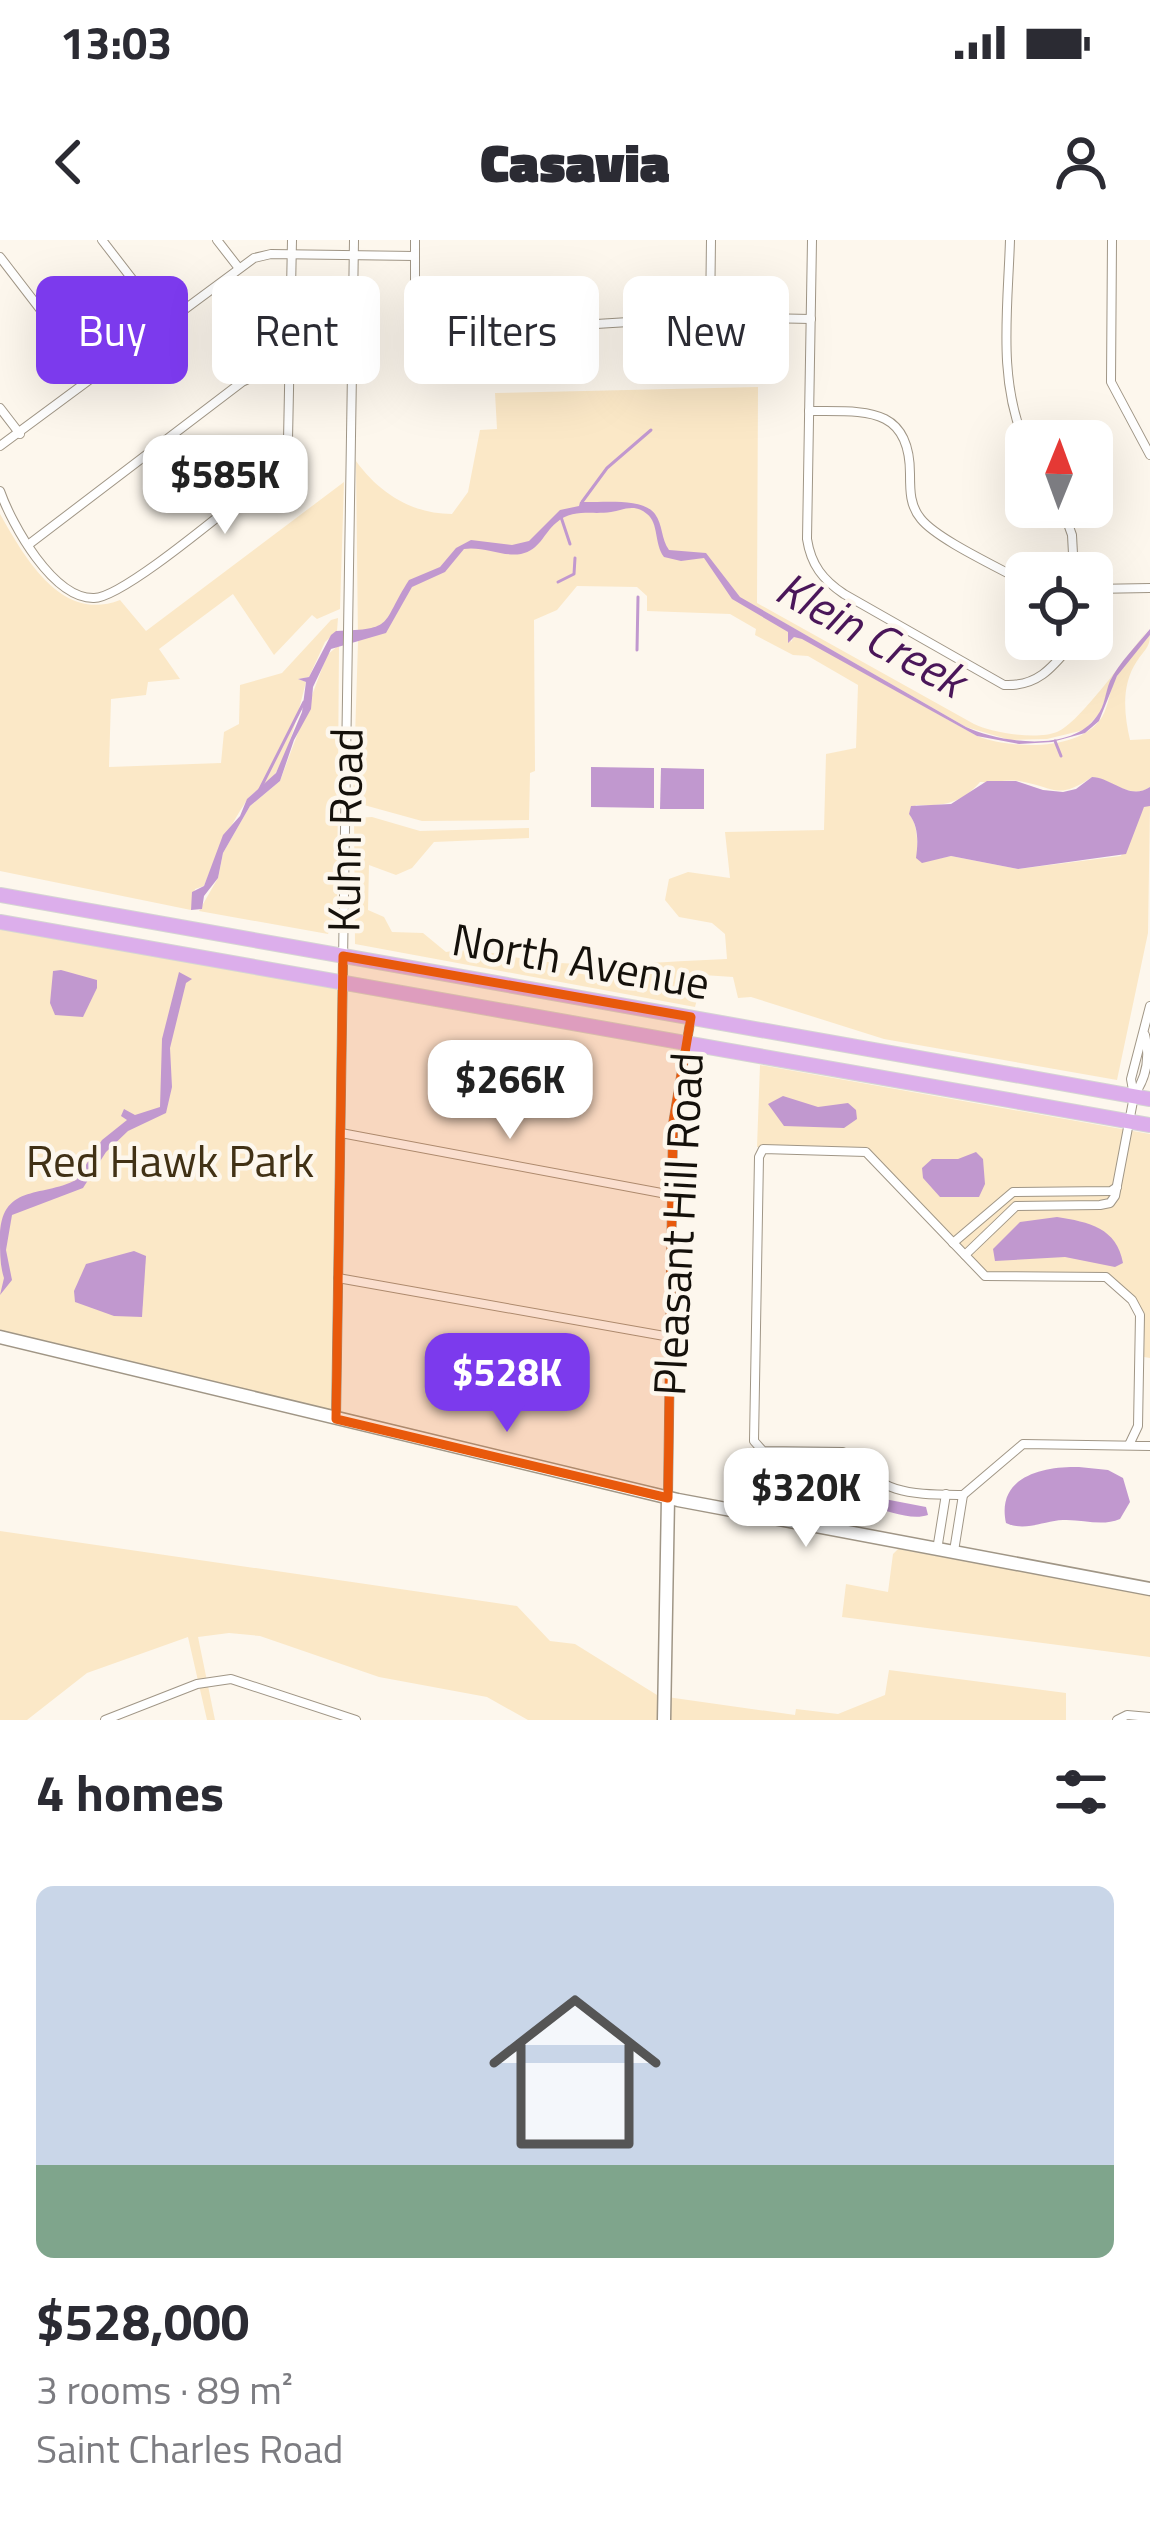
<!DOCTYPE html>
<html lang="en">
<head>
<meta charset="utf-8">
<style>
	:root { --surface:#fff; --page:#f2f2f3; --text:#2b2b33; --muted:#7c7c81; --accent:#7c3aed }
	body { margin:0; font-family:"Titillium Web",sans-serif; background:var(--page); color:var(--text); height:100vh; display:flex; flex-direction:column; font-size:45px; white-space:nowrap }
	* { box-sizing:border-box; margin:0 }
	p { font-size:39px; color:var(--muted) }
	.icon { flex:none; width:66px; height:66px; fill:none; stroke:currentColor; stroke-width:2; stroke-linecap:round; stroke-linejoin:round }
	.map { position:relative; height:1480px; overflow:hidden }
	.drawer { display:flex; flex-direction:column; background:var(--surface); flex:1 }
	.drawer>* { flex:none }
	.guide { position:absolute; left:36px; top:36px; width:1080px; height:108px; display:flex; gap:24px }
	.needle { width:78px; rotate:1deg }
	.controls { position:absolute; left:1005px; top:180px; display:grid; gap:24px }
	.controls a { display:grid; place-items:center; width:108px; height:108px; border-radius:18px; background:var(--surface); box-shadow:0 12px 48px #0002; font-size:60px }
	.price { position:absolute; translate:-50% -102px; padding:0 27px; border-radius:24px; background:#fff; color:#222; font-size:39px; line-height:78px; filter:drop-shadow(0 3px 6px #0008) }
	.price::after { content:''; position:absolute; left:50%; top:72px; width:36px; height:27px; margin-left:-18px; background:inherit; clip-path:polygon(0 0,100% 0,50% 100%) }
	.price.current { background:var(--accent); color:#fff }
	ul { padding:0; list-style:none }
	li { display:grid; align-content:center; gap:24px; height:636px; padding:0 36px }
	li span { display:grid; place-items:center; height:372px; border-radius:18px; color:#555 }
	li>.icon { margin-inline-start:auto }
	span .icon { width:216px; height:216px; fill:#fffc; stroke-width:1 }
	li b { font-size:51px }
	h2 { display:flex; justify-content:space-between; align-items:center; height:144px; padding:0 36px; font-size:51px }
	.tag { padding:0 42px; border-radius:18px; background:var(--surface); box-shadow:0 12px 48px #0002; font-size:42px; line-height:108px }
	.tag.current { background:var(--accent); color:#fff }
	.status { display:flex; justify-content:space-between; align-items:center; height:84px; padding:0 60px; background:var(--surface); direction:ltr }
	.status svg { height:33px; fill:currentColor }
	header { display:flex; justify-content:space-between; align-items:center; height:156px; padding:0 36px; background:var(--surface); font-size:54px; font-weight:800 }
	.map>svg:first-child { display:block }
</style>
</head>
<body>
<div class="status"><b>13:03</b><svg viewBox="0 0 49 12"><path d="M0 12V9h3v3zM5 12V6h3v6zM10 12V3h3v9zM15 12V0h3v12zM26 1h20v11H26zM47 4h2v5h-2z"/></svg></div>
<header><svg class="icon" aria-label="back" viewBox="0 0 24 24"><path d="M15 5l-7 7 7 7"/></svg>Casavia<svg class="icon" aria-label="person" viewBox="0 0 24 24"><circle cx="12" cy="8" r="4"/><path d="M4 21q1-7 8-7t8 7"/></svg></header>
<div class="map">
<svg width="1150" height="1480" viewBox="0 0 1150 1480">
	<rect width="100%" height="100%" fill="#fdf7ed"/>
	<g fill="#fbe8c7">
		<path d="M758 147 757 363 974 484C992 493 1037 500 1057 492 1079 484 1132 409 1150 387L1111 439 1101 472 1084 490 1047 499 1010 500 966 487 755 366 788 392 791 402 794 396 802 398 977 496C1011 509 1080 512 1102 477 1109 465 1109 452 1115 440 1123 424 1139 409 1150 395 1150 408 1144 410 1137 421 1121 445 1124 474 1130 500L1150 499V547C1130 561 1112 539 1092 537 1057 561 1055 547 1019 541 1007 539 994 543 980 542 961 564 943 566 916 565L909 574C921 589 914 607 922 622L951 616 1018 629 1121 616 1144 566H1150L1148 693 1117 840 884 799 751 757 738 758 733 737 703 735 695 767 355 704 354 578 372 577 420 591 529 588V598L434 602 412 628 396 635 369 625 368 670 384 677 392 692 423 693 446 712C481 706 513 719 548 722 607 728 668 721 727 719L725 694 712 683 679 677 665 660 669 639 688 632 730 638 725 592 824 590 826 514 856 508 858 445 808 416 793 415 755 395 756 389 730 374 647 371V356L637 347 577 346 557 370 534 380 535 531 530 533 529 580 422 581 353 562 358 402 356 221C379 253 412 274 452 274L468 252 480 190 497 189 495 153Z"/>
		<path d="M344 242 340 369 317 379 312 375 274 415 233 354 159 409 180 439 148 442 146 455 111 459 109 527 221 523 224 492 239 484 240 445 282 433 331 380 338 378 337 391 325 402 309 437 298 439 306 442C299 468 289 517 272 538 264 548 252 551 245 563 228 589 216 616 204 646L195 649 191 670 0 631V274C25 318 61 383 120 360L146 391Z"/>
		<path d="M339 405 337 674 328 694 199 671 218 638 223 613 250 566 280 541 327 415Z"/>
		<path d="M0 683 341 743 337 1181 0 1098Z"/>
		<path d="M760 825 1150 894V1118L1144 1117C1145 1068 1145 1069 1109 1036L987 1033 866 910 757 907Z"/>
		<path d="M0 1291 517 1366 550 1401 575 1404 657 1455V1480H528L487 1457 379 1437 260 1396 229 1393 198 1397 215 1480H207L188 1397 87 1433 27 1480H0Z"/>
		<path d="M898 1309 1150 1355V1417L842 1377 846 1344 888 1352 893 1314Z"/>
		<path d="M889 1430 1066 1453V1480H667V1457L795 1475 796 1469 838 1474 885 1455Z"/>
	</g>
	<g fill="#c198cf">
		<path d="M580 262C600 263 643 257 655 274 663 285 661 299 669 310L706 313 740 357 966 487C1001 503 1072 513 1097 476 1105 466 1105 453 1110 441 1119 423 1137 405 1150 389V395L1117 436 1099 481 1085 493 1052 502 1019 504 977 496 802 399 794 397 788 403V392L732 359 704 318 681 321 664 317C654 304 659 283 647 274 634 263 624 270 611 272 592 275 573 268 556 283 543 294 540 310 521 314 502 317 483 306 464 309L445 332 412 347 386 393 331 409 313 447 311 469 294 500 280 541 250 566 223 613 218 638 204 656 202 669 191 670 192 652 204 646 223 595 240 576 247 559 276 533 302 472 306 442 298 439 309 437 331 395 336 391C396 389 380 385 409 340L440 327 456 308 471 300 512 305 529 301 560 270 579 266Z"/>
		<path d="M591 527 654 528V568L591 567Z"/>
		<path d="M661 528 704 529V569H660Z"/>
		<path d="M1092 537C1113 538 1129 561 1150 547V566L1144 567 1126 614 1018 629 951 616 922 623 916 618C918 603 919 587 909 574L911 566 951 564 987 541H1016L1043 550 1063 552 1076 549Z"/>
		<path d="M61 730 97 740V748L83 777 55 775 50 763 53 731Z"/>
		<path d="M179 732 192 739 186 743 170 808 172 847 166 873 128 891 106 912 83 948 12 975 6 1010 12 1040 0 1055 4 1038C0 1026 0 1013 0 999 0 943 41 958 76 940L102 900 127 880 121 876 124 869 135 875 160 867 162 799Z"/>
		<path d="M783 856 818 867 848 863 856 870 857 879 844 888 784 886 768 864Z"/>
		<path d="M976 912 983 919 985 944 979 957H940L923 938 922 928 932 919H958Z"/>
		<path d="M1057 977C1089 982 1117 988 1123 1023L1115 1027 1065 1017 995 1021 993 1009 1020 982Z"/>
		<path d="M134 1011 146 1016 142 1077 114 1076 75 1062 74 1051 86 1024Z"/>
		<path d="M761 1221 830 1226 874 1257 926 1267 928 1275C904 1283 876 1260 853 1272L813 1261 764 1257 753 1243 754 1224Z"/>
		<path d="M1079 1227 1108 1230 1123 1238 1130 1262 1120 1279C1101 1287 1083 1279 1063 1280 1043 1281 1025 1292 1006 1283 996 1237 1042 1226 1079 1227Z"/>
	</g>
	<g fill="none" stroke-linecap="round" stroke-linejoin="round">
		<g stroke="#c198cf" stroke-width="3">
			<path d="M582 262 607 228 651 190"/>
			<path d="M561 277 570 304"/>
			<path d="M558 342 574 334 575 318"/>
			<path d="M637 410 638 357"/>
			<path d="M1055 501 1061 516"/>
			<path d="M260 549 304 462"/>
		</g>
		<g stroke="#a09686" stroke-width="10">
			<g id="street">
				<path d="M102 0 166 83"/>
				<path d="M217 0 238 27"/>
				<path d="M415 0V48L426 60"/>
				<path d="M812 0 807 299C811 325 823 340 844 354L1004 445C1040 447 1055 424 1076 399"/>
				<path d="M1010 0C1008 68 997 141 1026 205"/>
				<path d="M1112 0 1111 142 1150 215"/>
				<path d="M0 17 93 138"/>
				<path d="M426 60 493 61 549 80 580 85 710 77 811 79"/>
				<path d="M710 77 711 0"/>
				<path d="M422 85 426 60"/>
				<path d="M0 168 20 194"/>
				<path d="M809 171C862 172 910 164 910 234 910 251 910 266 921 279 938 300 1000 328 1026 343"/>
				<path d="M0 206 254 18 271 14 415 16"/>
				<path d="M0 251C12 285 53 359 94 358 124 358 237 260 268 237L284 216 288 200 292 0"/>
				<path d="M1062 267 1072 295 1074 333"/>
				<path d="M28 305 242 142 261 133 290 132"/>
				<path d="M1092 349 1150 348"/>
				<path d="M1092 381 1109 348"/>
				<path d="M1134 855C1147 837 1150 817 1145 795"/>
				<path d="M341 893 672 955"/>
				<path d="M953 1003 1013 952 1111 951 1117 947"/>
				<path d="M965 1015 1016 966 1100 965 1110 963 1115 956 1134 856 1131 839 1150 766"/>
				<path d="M338 1038 670 1097"/>
				<path d="M336 1179 354 0"/>
				<path d="M1129 1205 1138 1186 1140 1075 1132 1060 1106 1037 985 1036 866 912 763 909 759 917 754 1201 763 1211 843 1212C885 1255 906 1254 963 1255L1023 1204 1150 1206"/>
				<path d="M668 1256 673 884 691 777"/>
				<path d="M937 1310 946 1254"/>
				<path d="M954 1311 963 1255"/>
				<path d="M105 1480 197 1444 231 1439 356 1480"/>
				<path d="M1117 1480 1127 1475 1150 1477"/>
			</g>
		</g>
		<g stroke="#a09686" stroke-width="15">
			<g id="secondary">
				<path d="M0 1097 678 1260 1150 1349"/>
				<path d="M664 1480 668 1258"/>
			</g>
		</g>
		<g stroke="#d5d4d3" stroke-width="16">
			<g id="primary">
				<path d="M0 655 1150 859"/>
				<path d="M0 682 1150 885"/>
			</g>
		</g>
		<use href="#street" stroke="#fff" stroke-width="8"/>
		<use href="#secondary" stroke="#fff" stroke-width="12"/>
		<use href="#primary" stroke="#dcaeeb" stroke-width="14"/>
	</g>
	<path fill="#e8590c" fill-opacity="0.2" stroke="#e8590c" stroke-width="9" stroke-linejoin="round" d="M343 716 691 777 673 884 668 1258 336 1179Z"/>
	<g text-anchor="middle" stroke-width="9" stroke-linejoin="round" paint-order="stroke">
		<g font-size="45" fill="#15110b" stroke="#fdf7ed">
			<text transform="translate(345 590) rotate(-89)" y="16">Kuhn Road</text>
			<text transform="translate(581 721) rotate(10)" y="16">North Avenue</text>
			<text transform="translate(678 984) rotate(-87)" y="16">Pleasant Hill Road</text>
		</g>
		<g font-size="45" fill="#413115" stroke="#fdf7ed">
			<text x="170" y="937">Red Hawk Park</text>
		</g>
		<g font-size="48" font-style="italic" fill="#4a1659" stroke="#fdf7ed">
			<text transform="translate(871 394) rotate(29)" y="17">Klein Creek</text>
		</g>
	</g>
</svg>
<div class="controls">
<a><svg class="needle" viewBox="-14 -14 28 28"><path d="M0-13l5 13h-10z" fill="#e53935"/><path d="M0 13l5-13h-10z" fill="#7c7c81"/></svg></a>
<a><svg class="icon" aria-label="locate" viewBox="0 0 24 24"><circle cx="12" cy="12" r="6"/><path d="M12 2v4M12 18v4M2 12h4M18 12h4"/></svg></a>
</div>
<b class="price" style="left:225px;top:297px">$585K</b>
<b class="price" style="left:510px;top:902px">$266K</b>
<b class="price current" style="left:507px;top:1195px">$528K</b>
<b class="price" style="left:806px;top:1310px">$320K</b>
<div class="guide">
<a class="tag current">Buy</a>
<a class="tag">Rent</a>
<a class="tag">Filters</a>
<a class="tag">New</a>
</div>
</div>
<section class="drawer">
<h2>4 homes<svg class="icon" aria-label="filters" viewBox="0 0 24 24"><path d="M4 7h16M4 17h16"/><circle cx="9" cy="7" r="2"/><circle cx="15" cy="17" r="2"/></svg></h2>
<ul>
<li><span style="background:linear-gradient(#c9d6e8 75%,#7fa58c 0)"><svg class="icon" aria-label="home" viewBox="0 0 24 24"><path d="M3 11l9-7 9 7M6 9v11h12V9"/></svg></span><div><b>$528,000</b><p>3 rooms · 89 m²</p><p>Saint Charles Road</p></div></li>
</ul>
</section>
</body>
</html>
